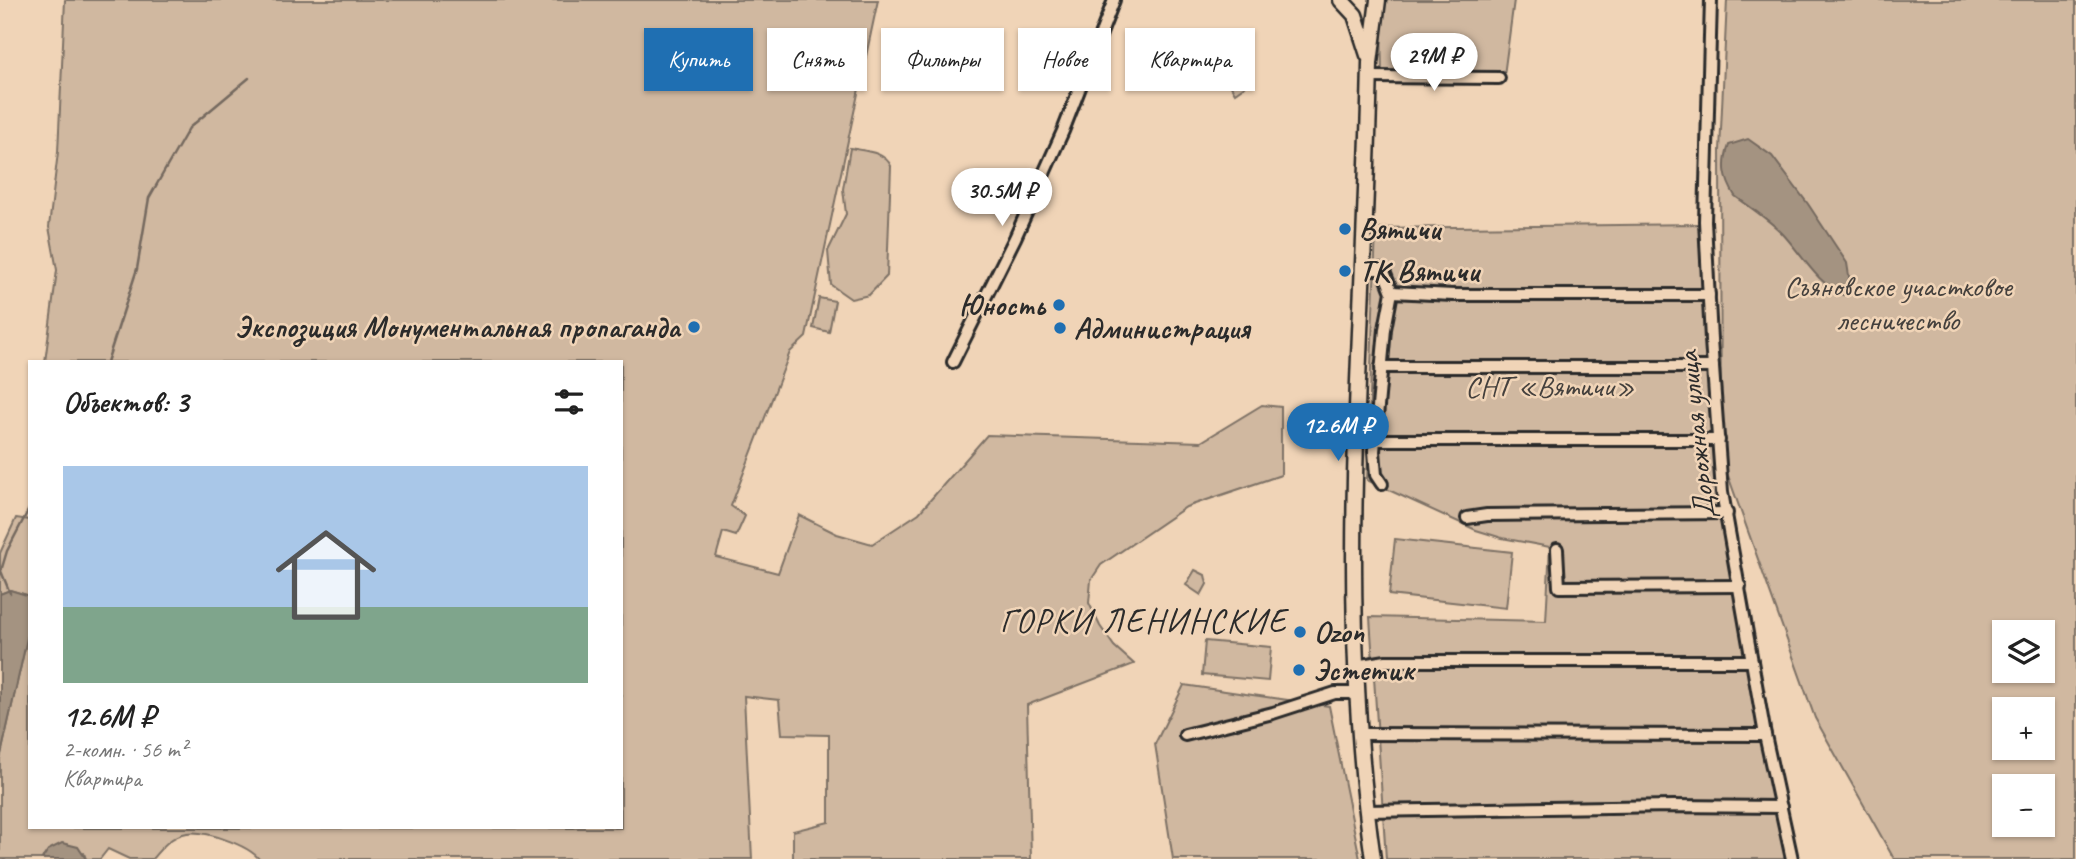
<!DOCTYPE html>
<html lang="ru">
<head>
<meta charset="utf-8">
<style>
	:root { --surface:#fff; --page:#f2f2f2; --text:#222; --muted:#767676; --accent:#1f6fb2 }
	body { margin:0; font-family:Caveat,sans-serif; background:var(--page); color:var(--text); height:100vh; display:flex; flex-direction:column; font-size:26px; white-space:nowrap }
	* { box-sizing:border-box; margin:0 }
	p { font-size:23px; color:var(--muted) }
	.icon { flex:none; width:38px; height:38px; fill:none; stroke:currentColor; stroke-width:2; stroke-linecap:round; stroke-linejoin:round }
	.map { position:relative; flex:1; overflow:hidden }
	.panel { position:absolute; left:28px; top:360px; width:595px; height:469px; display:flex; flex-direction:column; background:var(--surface); border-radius:0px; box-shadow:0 2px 5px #0004 }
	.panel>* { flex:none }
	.top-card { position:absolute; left:644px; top:28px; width:665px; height:63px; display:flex; gap:14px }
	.buttons { position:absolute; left:1992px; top:620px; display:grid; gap:14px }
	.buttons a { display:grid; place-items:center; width:63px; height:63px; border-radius:0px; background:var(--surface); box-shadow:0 2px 5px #0004; font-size:35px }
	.price { position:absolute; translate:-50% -60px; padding:0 16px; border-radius:24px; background:#fff; color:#222; font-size:23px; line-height:46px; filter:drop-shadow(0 2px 4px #0008) }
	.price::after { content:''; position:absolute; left:50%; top:42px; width:21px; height:16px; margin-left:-10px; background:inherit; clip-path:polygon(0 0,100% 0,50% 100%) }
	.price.current { background:var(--accent); color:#fff }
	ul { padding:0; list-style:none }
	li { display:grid; align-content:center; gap:14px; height:371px; padding:0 35px }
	li span { display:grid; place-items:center; height:217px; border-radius:0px; color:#555 }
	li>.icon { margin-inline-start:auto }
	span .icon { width:126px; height:126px; fill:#fffc; stroke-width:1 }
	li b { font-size:30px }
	h2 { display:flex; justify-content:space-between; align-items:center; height:84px; padding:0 35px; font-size:30px }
	.tag { padding:0 24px; border-radius:0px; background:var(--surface); box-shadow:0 2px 5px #0004; font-size:24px; line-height:63px }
	.tag.current { background:var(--accent); color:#fff }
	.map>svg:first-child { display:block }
</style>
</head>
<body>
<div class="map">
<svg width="2076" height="859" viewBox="0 0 2076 859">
	<rect width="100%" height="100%" fill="#f0d4b7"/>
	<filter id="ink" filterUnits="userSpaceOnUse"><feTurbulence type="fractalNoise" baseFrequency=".0143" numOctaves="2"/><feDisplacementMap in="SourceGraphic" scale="14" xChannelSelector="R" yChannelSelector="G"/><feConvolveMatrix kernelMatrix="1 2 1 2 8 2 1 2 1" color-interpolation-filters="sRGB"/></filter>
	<g filter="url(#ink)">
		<g fill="#d0b8a0" stroke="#7e7266" stroke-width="2" fill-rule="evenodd">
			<path d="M65 0H878L806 337 790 352 731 506 745 516 736 536 723 532 716 557 778 573 799 515 837 534 872 544 919 513 987 435 1201 442 1262 405 1281 407V475L1186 507 1101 565 1091 580 1089 603 1100 626 1114 646 1134 664 1027 705 1031 859H793V831L829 822V735L782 734 779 700 744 696 752 859H259C248 845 205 830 187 833 171 836 162 847 152 859H129L108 849 100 859H86L84 853 43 857 42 859H0V759L30 625V828H621V362H45L57 270 49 227 58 152Z"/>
			<path d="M1387 0H1514L1503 83 1382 78 1381 14Z"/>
			<path d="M1727 0H2076V859H1894L1815 718 1721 456 1720 151ZM2004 632H2042V670H2004ZM2004 709H2042V747H2004ZM2004 786H2042V824H2004Z"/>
			<path d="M1235 70 1245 86 1235 93 1225 76Z"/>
			<path d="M850 148C865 151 884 151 891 166L887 276 869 295 851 299 831 285 828 251 846 214 843 189Z"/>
			<path d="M1700 224 1711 373 1714 470 1762 741 1787 859H1386L1370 617 1546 621 1550 547 1502 538 1476 530 1367 480 1376 228Z"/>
			<path d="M819 298 835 301 829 332 813 328Z"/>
			<path d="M16 518 30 520V596L10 590 0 594V553Z"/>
			<path d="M1395 539 1512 552 1506 608 1389 595Z"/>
			<path d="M1195 570 1205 575 1207 584 1201 595 1186 585Z"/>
			<path d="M1205 641 1271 647 1268 681 1202 675Z"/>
			<path d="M1184 685 1329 706 1360 859H1173L1155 744Z"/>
		</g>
		<g fill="#a49381" stroke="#74695f" stroke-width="2">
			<path d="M1748 139 1772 156 1808 204 1847 263 1851 289 1843 295C1817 284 1801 253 1782 233 1768 219 1751 208 1735 196 1724 178 1722 165 1729 145Z"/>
			<path d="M10 590 30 596V625L0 759V594Z"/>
			<path d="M62 843 78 847 86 859H42L48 850Z"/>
		</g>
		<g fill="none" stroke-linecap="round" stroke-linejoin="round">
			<g stroke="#74695f" stroke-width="2.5">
				<path d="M107 362 137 269 149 198 189 128 249 78"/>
				<path d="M10 593 1 571 7 551 30 507"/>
			</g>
			<g stroke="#2b2b2b" stroke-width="16">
				<g id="minor">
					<path d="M1711 0 1705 221 1711 340 1722 492 1765 735 1792 859"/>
					<path d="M1370 77 1499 78"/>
					<path d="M1363 269H1379L1385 274 1392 292 1385 329 1374 451 1376 475 1382 484"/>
					<path d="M1392 292 1453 295H1709"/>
					<path d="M953 362 1015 238 1063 131 1114 0"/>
					<path d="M1381 367H1713"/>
					<path d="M1375 440H1719"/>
					<path d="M1467 518 1487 515 1727 513"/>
					<path d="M1557 549 1559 587 1740 586"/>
					<path d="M1355 666 1386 661H1752"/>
					<path d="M1359 734 1765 735"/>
					<path d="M1185 735 1273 713 1335 693H1356"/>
					<path d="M1366 811 1673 806 1781 807"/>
				</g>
			</g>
			<g stroke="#2b2b2b" stroke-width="19">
				<g id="major">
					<path d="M1341 0 1355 15 1368 55"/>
					<path d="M1373 859C1335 595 1365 329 1370 63L1378 0"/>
				</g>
			</g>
			<use href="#minor" stroke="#f0d4b7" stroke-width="10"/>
			<use href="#major" stroke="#f0d4b7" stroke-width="14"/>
		</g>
	</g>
	<g fill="#1f6fb2" stroke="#f0d4b7" stroke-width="2.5">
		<circle cx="1345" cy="229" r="7"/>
		<circle cx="1345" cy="271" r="7"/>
		<circle cx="1059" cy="305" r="7"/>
		<circle cx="694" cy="327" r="7"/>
		<circle cx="1060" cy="328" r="7"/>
		<circle cx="1300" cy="632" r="7"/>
		<circle cx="1299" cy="670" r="7"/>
	</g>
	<g text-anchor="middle" stroke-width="5" stroke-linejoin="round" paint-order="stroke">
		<g font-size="30" font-weight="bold" fill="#2b2b2b" stroke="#f0d4b7" text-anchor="start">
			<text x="1359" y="239">Вятичи</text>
			<text x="1359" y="281">ТК Вятичи</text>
			<text x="1045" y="315" text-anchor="end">Юность</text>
			<text x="680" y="337" text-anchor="end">Экспозиция Монументальная пропаганда</text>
			<text x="1074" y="338">Администрация</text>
			<text x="1314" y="642">Ozon</text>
			<text x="1313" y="680">Эстетик</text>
		</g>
		<g font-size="30" fill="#44403d" stroke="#f0d4b7">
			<text x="1898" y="296">Съяновское участковое<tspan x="1898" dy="34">лесничество</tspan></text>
			<text x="1550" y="396">СНТ «Вятичи»</text>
		</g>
		<g font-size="30" fill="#2b2b2b" stroke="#f0d4b7">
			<text transform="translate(1696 435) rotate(-96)" y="10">Дорожная улица</text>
		</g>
		<g font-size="33" letter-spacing="2" fill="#2b2b2b" stroke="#f0d4b7">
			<text x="1144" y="632">ГОРКИ ЛЕНИНСКИЕ</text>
		</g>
	</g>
</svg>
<div class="buttons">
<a><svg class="icon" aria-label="layers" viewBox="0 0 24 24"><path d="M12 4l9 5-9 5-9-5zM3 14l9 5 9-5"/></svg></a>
<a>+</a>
<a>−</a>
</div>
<b class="price" style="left:1434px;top:93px">29M ₽</b>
<b class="price" style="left:1002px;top:228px">30.5M ₽</b>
<b class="price current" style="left:1338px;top:463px">12.6M ₽</b>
<div class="top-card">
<a class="tag current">Купить</a>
<a class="tag">Снять</a>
<a class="tag">Фильтры</a>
<a class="tag">Новое</a>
<a class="tag">Квартира</a>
</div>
<section class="panel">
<h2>Объектов: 3<svg class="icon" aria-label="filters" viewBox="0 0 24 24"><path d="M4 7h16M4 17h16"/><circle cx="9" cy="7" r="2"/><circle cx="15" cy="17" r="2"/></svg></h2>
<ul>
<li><span style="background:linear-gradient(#a9c7e8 65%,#7fa58c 0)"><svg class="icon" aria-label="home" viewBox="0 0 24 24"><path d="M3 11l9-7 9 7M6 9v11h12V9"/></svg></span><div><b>12.6M ₽</b><p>2-комн. · 56 m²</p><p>Квартира</p></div></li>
</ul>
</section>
</div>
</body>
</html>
